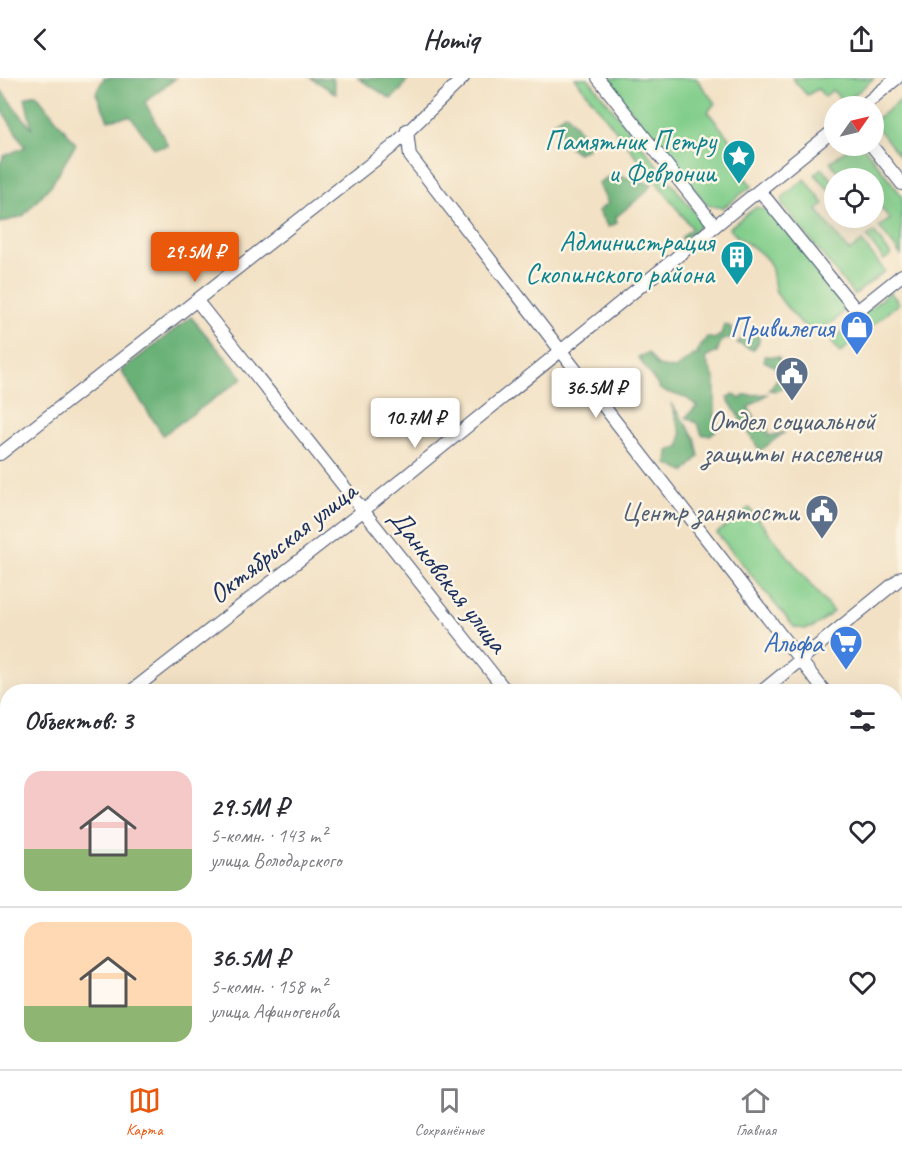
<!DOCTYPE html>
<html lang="ru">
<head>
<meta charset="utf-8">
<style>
	:root { --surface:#fff; --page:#f7f7f7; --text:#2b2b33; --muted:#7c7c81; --line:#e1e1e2; --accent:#ea580c }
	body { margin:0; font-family:Caveat,sans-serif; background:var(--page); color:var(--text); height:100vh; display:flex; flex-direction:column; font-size:22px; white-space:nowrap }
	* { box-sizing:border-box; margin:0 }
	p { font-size:20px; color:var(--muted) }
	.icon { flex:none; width:33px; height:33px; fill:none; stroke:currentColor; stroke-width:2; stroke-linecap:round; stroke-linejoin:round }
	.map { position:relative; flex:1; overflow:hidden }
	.panel { position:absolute; left:0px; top:606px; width:903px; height:386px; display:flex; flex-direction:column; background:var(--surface); border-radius:24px 24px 0 0; box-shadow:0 6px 24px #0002 }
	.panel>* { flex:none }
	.needle { width:39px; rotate:56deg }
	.fabs { position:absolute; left:824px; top:18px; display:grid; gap:12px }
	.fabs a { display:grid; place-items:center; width:60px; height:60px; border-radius:50%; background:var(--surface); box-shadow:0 6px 24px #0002; font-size:30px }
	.price { position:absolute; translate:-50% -51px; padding:0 14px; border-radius:6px; background:#fff; color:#222; font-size:20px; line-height:39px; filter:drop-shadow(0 2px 3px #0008) }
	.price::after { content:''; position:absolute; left:50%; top:36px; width:18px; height:14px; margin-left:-9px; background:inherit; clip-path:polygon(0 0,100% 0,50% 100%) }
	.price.selected { background:var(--accent); color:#fff }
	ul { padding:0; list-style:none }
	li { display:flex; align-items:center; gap:18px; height:150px; padding:0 24px }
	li+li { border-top:2px solid var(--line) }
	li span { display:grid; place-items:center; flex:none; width:168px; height:120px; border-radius:18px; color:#555 }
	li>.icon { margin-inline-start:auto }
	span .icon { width:72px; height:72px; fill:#fffc; stroke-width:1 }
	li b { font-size:26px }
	h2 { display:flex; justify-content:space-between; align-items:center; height:72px; padding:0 24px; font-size:26px }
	header { display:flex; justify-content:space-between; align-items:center; height:78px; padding:0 24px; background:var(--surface); font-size:27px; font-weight:700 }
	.tabs { display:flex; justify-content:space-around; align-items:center; height:84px; border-top:2px solid var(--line); background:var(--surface); font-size:16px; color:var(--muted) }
	.tabs a { display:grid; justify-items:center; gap:3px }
	.tabs .selected { color:var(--accent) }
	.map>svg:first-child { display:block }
</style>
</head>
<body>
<header><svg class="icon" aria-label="back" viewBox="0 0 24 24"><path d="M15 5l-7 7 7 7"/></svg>Homiq<svg class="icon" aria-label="share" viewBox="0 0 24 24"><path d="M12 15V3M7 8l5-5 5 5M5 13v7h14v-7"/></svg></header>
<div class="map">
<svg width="902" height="991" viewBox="0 0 902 991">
	<rect width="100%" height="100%" fill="#fcf5e5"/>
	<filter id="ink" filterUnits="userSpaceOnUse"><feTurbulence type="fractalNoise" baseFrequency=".0167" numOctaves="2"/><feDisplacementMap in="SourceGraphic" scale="12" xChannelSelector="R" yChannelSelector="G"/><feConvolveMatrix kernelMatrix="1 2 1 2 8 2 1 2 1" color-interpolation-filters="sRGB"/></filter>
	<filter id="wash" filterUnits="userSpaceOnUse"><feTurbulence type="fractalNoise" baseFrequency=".008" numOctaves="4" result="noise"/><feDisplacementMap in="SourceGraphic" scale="24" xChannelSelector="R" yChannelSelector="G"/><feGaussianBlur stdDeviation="1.35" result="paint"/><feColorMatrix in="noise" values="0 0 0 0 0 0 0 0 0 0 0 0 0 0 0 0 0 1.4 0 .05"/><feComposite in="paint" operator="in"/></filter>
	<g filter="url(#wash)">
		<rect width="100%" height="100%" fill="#f2e1c4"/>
		<g fill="#82ce8b" stroke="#4e7e74" stroke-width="1.5">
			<path d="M575 0H588L700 141 701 147 683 162 681 160 692 150Z"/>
			<path d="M605 0H696L715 25 708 34 744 79 735 88 752 108 723 130 707 127Z"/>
			<path d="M792 0H874L845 25 832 12 825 19 818 11 807 17Z"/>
			<path d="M902 21V79L901 80 873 44Z"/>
			<path d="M852 68H863L902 118 901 177 879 149 890 141 873 120V100H843L830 84Z"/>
			<path d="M822 90 834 104V118L815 96Z"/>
			<path d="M805 101 824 126 817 132 849 173 862 164 885 193 854 217 782 126 783 119Z"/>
			<path d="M756 129 771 133 842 221 845 229C842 241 822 251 811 255 802 246 778 222 775 211 773 201 774 191 768 183 757 167 741 166 729 150Z"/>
			<path d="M874 154 891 177 884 182 867 159Z"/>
			<path d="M890 214 899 225 840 275 831 263Z"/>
			<path d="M749 430 833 534C819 545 812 555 794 549L717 455Z"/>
		</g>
		<g fill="#69b177" stroke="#42706a" stroke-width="1.5">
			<path d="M104 0H176L145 24 168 68 154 70 130 38 108 42 96 15Z"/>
			<path d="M311 0H333L336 16Z"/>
			<path d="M358 0H408L401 12 391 21Z"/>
			<path d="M0 11 32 51 25 20 36 16 76 66 52 106 23 138 0 145V86L4 78 25 69 0 29Z"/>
			<path d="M566 35 590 66 586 72 578 75C565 68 560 56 554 44Z"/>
			<path d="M613 96 652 106 643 117 616 139 617 145 608 149 598 133 608 125 598 105Z"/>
			<path d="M191 239 243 300 163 357 121 293Z"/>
			<path d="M724 246 731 249 732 259 721 263 717 274 705 280 715 302V339L719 350 710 357H702L698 346 686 339 697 328 686 320 661 312 638 279 648 275 658 288 675 291 693 277H699L697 273 707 259 714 261 721 257Z"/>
			<path d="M751 253 759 254V264L753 272 737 265Z"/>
			<path d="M764 278 778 279 786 292 789 307 776 313 769 312 780 297 774 288 764 283Z"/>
			<path d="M734 316 740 321 745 317 767 316 748 330 756 341 766 343 769 358 785 354 760 373 727 320Z"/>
			<path d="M671 325 695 360 699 378 685 394 667 386 668 373 680 368 681 355Z"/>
			<path d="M298 984H446L443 991H288Z"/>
			<path d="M604 984H649L653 991H606Z"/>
			<path d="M694 984H722L720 991H687Z"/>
		</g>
		<path fill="#56b7d4" stroke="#387399" stroke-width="1.5" d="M841 140H867L852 152Z"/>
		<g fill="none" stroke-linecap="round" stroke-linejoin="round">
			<g stroke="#56b7d4" stroke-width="3">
				<path d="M375 984 416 987 422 984"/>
				<path d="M626 984 634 991"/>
				<path d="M323 991 334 984"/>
			</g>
		</g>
	</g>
	<g filter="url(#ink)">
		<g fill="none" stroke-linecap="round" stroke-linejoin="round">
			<g stroke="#3b4a6d" stroke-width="14">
				<g id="minor">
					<path d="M598 0 715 148 834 52"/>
					<path d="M863 28 897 0"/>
					<path d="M407 52 410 78 825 614"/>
					<path d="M872 68 902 106"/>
					<path d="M760 113 857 233 902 197"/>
					<path d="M197 223 507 614"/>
					<path d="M0 376 392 69 463 0"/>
					<path d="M130 614 364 432 715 148"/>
					<path d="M761 614 902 499"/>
					<path d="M896 702 902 710"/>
					<path d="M0 715 8 709"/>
					<path d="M0 725 8 734"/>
					<path d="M203 984 206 991"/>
					<path d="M261 991 271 984"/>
				</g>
			</g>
			<g stroke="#3b4a6d" stroke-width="17">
				<g id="major">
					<path d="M896 801 902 796"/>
					<path d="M754 991 757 984"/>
				</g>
			</g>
			<use href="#minor" stroke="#fff" stroke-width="12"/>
			<use href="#major" stroke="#f9bc8a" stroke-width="15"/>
		</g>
	</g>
	<defs>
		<g id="sight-pin" transform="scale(1.725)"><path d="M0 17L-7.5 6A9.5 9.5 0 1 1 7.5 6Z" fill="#0f9aa8" stroke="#fcf5e5"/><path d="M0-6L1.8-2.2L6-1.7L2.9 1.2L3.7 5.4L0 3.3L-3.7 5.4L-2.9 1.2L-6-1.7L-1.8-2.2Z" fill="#fff"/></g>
		<g id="building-pin" transform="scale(1.725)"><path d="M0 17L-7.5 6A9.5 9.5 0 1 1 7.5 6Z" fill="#0f9aa8" stroke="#fcf5e5"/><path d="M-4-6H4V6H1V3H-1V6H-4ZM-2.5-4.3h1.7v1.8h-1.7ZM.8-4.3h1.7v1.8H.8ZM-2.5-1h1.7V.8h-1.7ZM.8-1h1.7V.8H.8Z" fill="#fff"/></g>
		<g id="shop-pin" transform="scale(1.725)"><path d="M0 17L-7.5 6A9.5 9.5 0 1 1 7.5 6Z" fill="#3f7fe0" stroke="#fcf5e5"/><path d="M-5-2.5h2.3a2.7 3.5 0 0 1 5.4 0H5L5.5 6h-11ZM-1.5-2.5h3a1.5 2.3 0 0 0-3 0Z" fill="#fff"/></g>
		<g id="civic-pin" transform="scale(1.725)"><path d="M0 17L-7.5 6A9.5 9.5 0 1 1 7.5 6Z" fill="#5c6f8a" stroke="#fcf5e5"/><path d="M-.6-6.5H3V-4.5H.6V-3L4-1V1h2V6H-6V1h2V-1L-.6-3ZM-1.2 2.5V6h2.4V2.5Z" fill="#fff"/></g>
		<g id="supermarket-pin" transform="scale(1.725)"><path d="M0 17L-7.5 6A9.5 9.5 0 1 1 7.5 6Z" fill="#3f7fe0" stroke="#fcf5e5"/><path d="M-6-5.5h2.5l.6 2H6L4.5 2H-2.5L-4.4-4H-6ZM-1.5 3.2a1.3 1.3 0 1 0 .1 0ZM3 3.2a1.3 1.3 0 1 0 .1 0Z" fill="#fff"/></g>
	</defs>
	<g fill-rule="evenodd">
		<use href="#sight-pin" x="739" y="78"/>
		<use href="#building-pin" x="737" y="179"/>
		<use href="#shop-pin" x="857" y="249"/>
		<use href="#civic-pin" x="792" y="295"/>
		<use href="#civic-pin" x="822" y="433"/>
		<use href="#supermarket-pin" x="846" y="564"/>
	</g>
	<g text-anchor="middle" stroke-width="5" stroke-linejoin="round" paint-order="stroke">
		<g font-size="28" fill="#0d838f" stroke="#fcf5e5" text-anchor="end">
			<text x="716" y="72">Памятник Петру<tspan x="716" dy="32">и Февронии</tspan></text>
			<text x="714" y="173">Администрация<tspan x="714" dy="32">Скопинского района</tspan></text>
		</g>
		<g font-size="28" fill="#366cbe" stroke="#fcf5e5" text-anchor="end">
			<text x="834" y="259">Привилегия</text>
			<text x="823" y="574">Альфа</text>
		</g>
		<g font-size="28" fill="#4e5e75" stroke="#fcf5e5">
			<text x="792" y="352">Отдел социальной<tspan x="792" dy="32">защиты населения</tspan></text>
			<text x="799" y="443" text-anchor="end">Центр занятости</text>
		</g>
		<g font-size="28" fill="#1b2f5e" stroke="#fcf5e5">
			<text transform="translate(282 464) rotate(-38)" y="10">Октябрьская улица</text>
			<text transform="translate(449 502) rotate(52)" y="10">Данковская улица</text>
		</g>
	</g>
</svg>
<div class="fabs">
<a><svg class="needle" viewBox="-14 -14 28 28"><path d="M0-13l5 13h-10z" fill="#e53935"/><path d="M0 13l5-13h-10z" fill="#7c7c81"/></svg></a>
<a><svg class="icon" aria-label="locate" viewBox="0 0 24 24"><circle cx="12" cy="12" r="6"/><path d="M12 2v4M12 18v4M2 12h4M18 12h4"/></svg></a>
</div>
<b class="price selected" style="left:195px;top:205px">29.5M ₽</b>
<b class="price" style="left:596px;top:341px">36.5M ₽</b>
<b class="price" style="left:415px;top:371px">10.7M ₽</b>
<section class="panel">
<h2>Объектов: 3<svg class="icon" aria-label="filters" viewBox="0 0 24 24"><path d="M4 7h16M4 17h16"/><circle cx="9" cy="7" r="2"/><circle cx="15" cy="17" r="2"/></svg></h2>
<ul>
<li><span style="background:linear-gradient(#f6c9c9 65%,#8fb573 0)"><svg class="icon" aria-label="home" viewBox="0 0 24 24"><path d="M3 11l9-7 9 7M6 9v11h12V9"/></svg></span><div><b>29.5M ₽</b><p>5-комн. · 143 m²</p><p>улица Володарского</p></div><svg class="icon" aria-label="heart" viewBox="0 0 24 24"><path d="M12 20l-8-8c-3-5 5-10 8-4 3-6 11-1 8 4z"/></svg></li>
<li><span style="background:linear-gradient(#ffd9b3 70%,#8fb573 0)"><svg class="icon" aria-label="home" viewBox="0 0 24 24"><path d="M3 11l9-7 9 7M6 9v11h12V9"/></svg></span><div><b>36.5M ₽</b><p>5-комн. · 158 m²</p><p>улица Афиногенова</p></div><svg class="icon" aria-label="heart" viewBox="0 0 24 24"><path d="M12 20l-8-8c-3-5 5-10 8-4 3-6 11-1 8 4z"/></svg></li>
</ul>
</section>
</div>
<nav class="tabs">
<a class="selected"><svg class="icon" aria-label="map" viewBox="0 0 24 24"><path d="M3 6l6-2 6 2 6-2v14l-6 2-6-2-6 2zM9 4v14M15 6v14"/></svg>Карта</a>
<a><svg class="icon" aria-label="saved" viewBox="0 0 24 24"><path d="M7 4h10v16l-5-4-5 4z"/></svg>Сохранённые</a>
<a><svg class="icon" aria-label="home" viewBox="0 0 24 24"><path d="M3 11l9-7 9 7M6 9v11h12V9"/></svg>Главная</a>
</nav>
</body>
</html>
